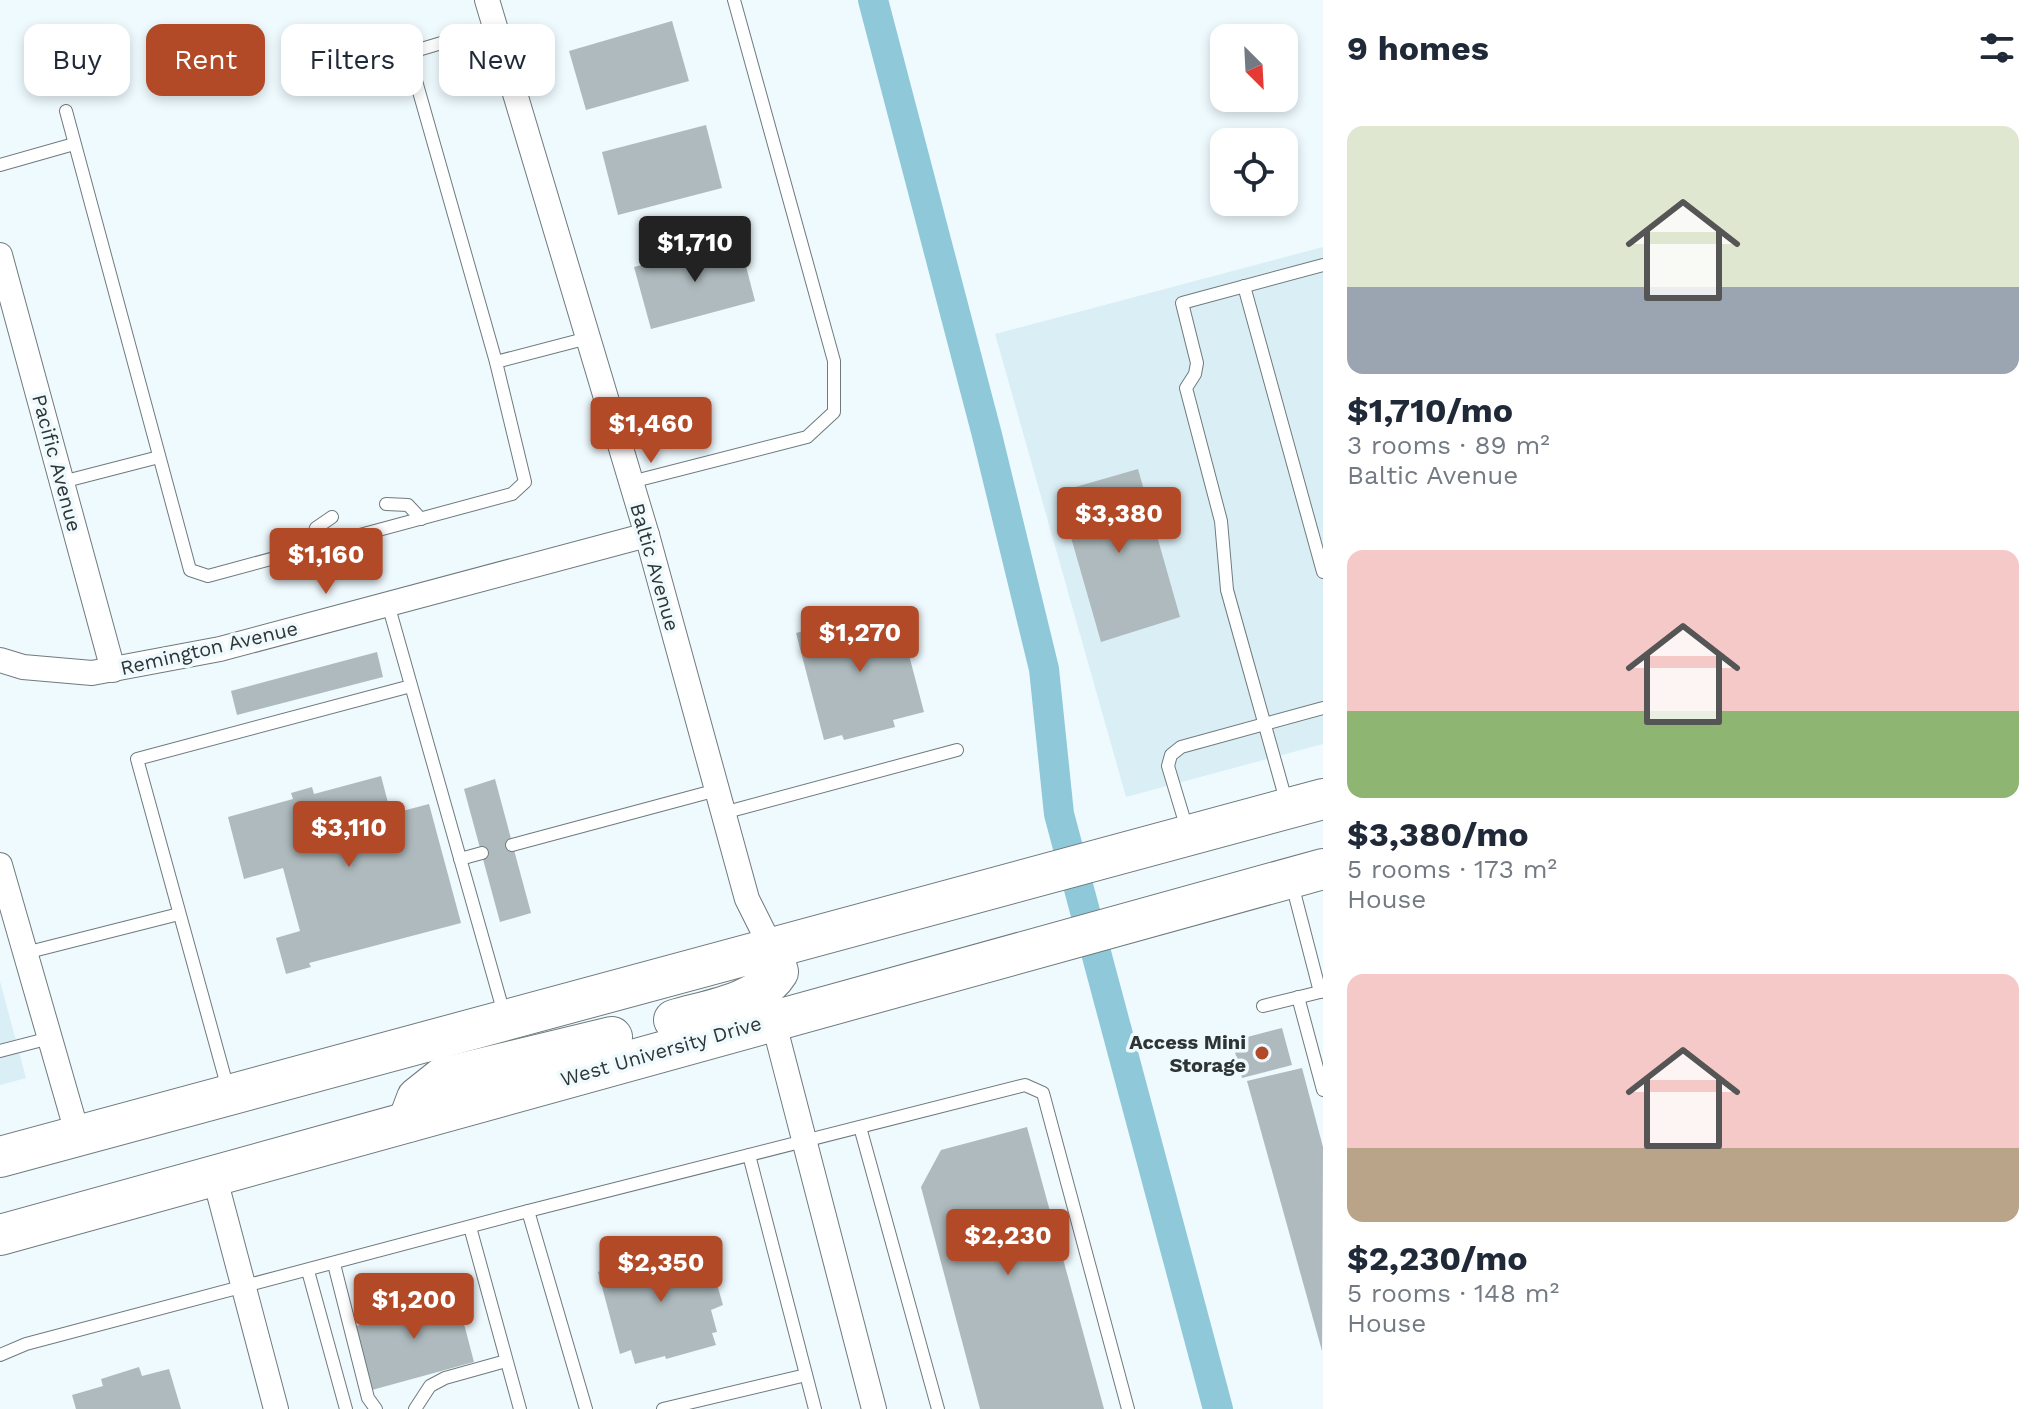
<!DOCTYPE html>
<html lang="en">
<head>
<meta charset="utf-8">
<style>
	:root { --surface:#fff; --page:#f2f2f3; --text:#1f2937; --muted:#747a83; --accent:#b24a27 }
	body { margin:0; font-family:"Work Sans",sans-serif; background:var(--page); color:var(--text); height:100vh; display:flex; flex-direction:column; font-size:30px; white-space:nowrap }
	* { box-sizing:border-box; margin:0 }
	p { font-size:26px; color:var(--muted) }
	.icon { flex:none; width:44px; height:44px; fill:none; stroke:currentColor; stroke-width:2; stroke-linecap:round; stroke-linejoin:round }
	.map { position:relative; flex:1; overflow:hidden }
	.drawer { display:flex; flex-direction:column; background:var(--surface); width:720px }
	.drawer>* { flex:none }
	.banner { position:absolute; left:24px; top:24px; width:760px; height:72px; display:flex; gap:16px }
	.needle { width:52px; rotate:156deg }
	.tools { position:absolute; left:1210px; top:24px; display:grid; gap:16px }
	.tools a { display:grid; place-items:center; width:88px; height:88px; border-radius:16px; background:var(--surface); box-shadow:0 4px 12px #0003; font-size:40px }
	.price { position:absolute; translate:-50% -68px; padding:0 18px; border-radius:8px; background:var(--accent); color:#fff; font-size:26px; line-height:52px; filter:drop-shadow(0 2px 4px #0008) }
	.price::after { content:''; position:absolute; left:50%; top:48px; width:24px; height:18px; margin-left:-12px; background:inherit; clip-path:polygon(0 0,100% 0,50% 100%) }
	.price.current { background:#222; color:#fff }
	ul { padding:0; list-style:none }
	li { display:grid; align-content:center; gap:16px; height:424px; padding:0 24px }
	li span { display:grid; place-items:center; height:248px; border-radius:16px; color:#555 }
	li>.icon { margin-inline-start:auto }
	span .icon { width:144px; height:144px; fill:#fffc; stroke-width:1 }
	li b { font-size:34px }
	h2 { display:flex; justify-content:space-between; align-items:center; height:96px; padding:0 24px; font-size:34px }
	.pill { padding:0 28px; border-radius:16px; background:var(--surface); box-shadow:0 4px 12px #0003; font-size:28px; line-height:72px }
	.pill.current { background:var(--accent); color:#fff }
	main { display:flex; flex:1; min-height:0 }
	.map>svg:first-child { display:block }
</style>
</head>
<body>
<main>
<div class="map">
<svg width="1323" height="1409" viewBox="0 0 1323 1409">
	<rect width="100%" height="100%" fill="#eefafe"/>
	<g fill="#daeff5">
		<path d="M1323 247V744L1126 797 995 334Z"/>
		<path d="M0 981 26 1078 0 1085Z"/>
	</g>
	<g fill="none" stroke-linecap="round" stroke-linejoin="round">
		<path stroke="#8fc8d9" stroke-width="30" d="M873 0 987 435 1044 669 1059 814 1218 1409"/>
	</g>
	<g fill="#aebabd">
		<path d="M672 21 689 81 586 110 569 51Z"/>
		<path d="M706 125 722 188 618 215 602 152Z"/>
		<path d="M739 239 755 301 651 329 634 267Z"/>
		<path d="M1138 469 1180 617 1101 642 1058 492Z"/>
		<path d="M896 606 924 712 893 720 895 727 844 740 842 735 824 740 796 633Z"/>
		<path d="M377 652 383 677 237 715 231 691Z"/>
		<path d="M381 776 391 814 429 804 461 923 309 963 311 967 286 974 276 938 300 931 283 868 244 879 228 817 293 799 291 793 312 787 314 794Z"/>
		<path d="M495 779 531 913 500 922 464 789Z"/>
		<path d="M1282 1028 1292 1065 1242 1078 1232 1041Z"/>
		<path d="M1302 1068 1323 1147 1322 1351 1247 1081Z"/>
		<path d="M1027 1127 1104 1409H980L921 1187 941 1150Z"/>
		<path d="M667 1241 669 1250 694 1243 706 1287 717 1284 723 1305 711 1310 717 1332 712 1333 716 1345 666 1359 665 1356 635 1364 631 1350 620 1354 598 1272 641 1260 637 1250Z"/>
		<path d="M405 1296 408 1310 457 1297 474 1362 372 1390 356 1326 382 1318 378 1302Z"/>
		<path d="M139 1367 142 1376 169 1369 181 1409H76L72 1395 103 1386 101 1379Z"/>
	</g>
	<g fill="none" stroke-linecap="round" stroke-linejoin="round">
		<g stroke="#6f7a7d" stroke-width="14">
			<g id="lane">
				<path d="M495 27 418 50 412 67 496 362"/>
				<path d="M66 111 190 570 208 576 512 494 525 482 496 362 588 338"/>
				<path d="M0 165 74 144"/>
				<path d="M1244 286 1323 572"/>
				<path d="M62 482 159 457"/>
				<path d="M631 482 807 437 834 412V361L734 0"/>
				<path d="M386 504 408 505 421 519"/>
				<path d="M309 549 316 528 332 517"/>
				<path d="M388 604 505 1017"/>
				<path d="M1287 804 1227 590 1221 521 1186 388 1195 374 1197 363 1182 303 1323 265"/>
				<path d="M723 813 957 750"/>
				<path d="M1187 829 1168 766 1171 755 1181 747 1323 708"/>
				<path d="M512 845 717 790"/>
				<path d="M460 859 482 853"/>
				<path d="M1292 884 1320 992 1323 991"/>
				<path d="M25 953 179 914"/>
				<path d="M1298 997 1323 1090"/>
				<path d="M1263 1006 1320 992"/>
				<path d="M0 1051 50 1038"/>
				<path d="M228 1089 137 759 411 686"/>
				<path d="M860 1127 938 1409"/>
				<path d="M749 1155 815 1409"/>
				<path d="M528 1211 586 1409"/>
				<path d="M470 1227 520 1409"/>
				<path d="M334 1264 368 1398 376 1409"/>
				<path d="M308 1271 346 1409"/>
				<path d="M0 1355 26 1344 528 1211 1025 1085 1043 1093 1128 1409"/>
				<path d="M415 1409 430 1386 445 1378 506 1361"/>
				<path d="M663 1409 806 1375"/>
			</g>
		</g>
		<g stroke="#6f7a7d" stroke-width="26">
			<g id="street">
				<path d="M487 0 647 535 747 899 771 947"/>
				<path d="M0 255 113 670"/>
				<path d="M0 660 23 667 92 673 220 649 647 535"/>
				<path d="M0 865 78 1136"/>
				<path d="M773 1020 874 1409"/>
				<path d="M214 1175 276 1409"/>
			</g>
		</g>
		<g stroke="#6f7a7d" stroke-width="42">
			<g id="primary">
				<path d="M674 1020C707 1010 758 1004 778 972L771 947"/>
				<path d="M408 1122 417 1098 442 1078 612 1037"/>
				<path d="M0 1157 1323 799"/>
				<path d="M0 1235 1323 869"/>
			</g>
		</g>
		<use href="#lane" stroke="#fff" stroke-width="12"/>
		<use href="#street" stroke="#fff" stroke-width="24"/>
		<use href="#primary" stroke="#fff" stroke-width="40"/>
	</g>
	<circle fill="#b24a27" stroke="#eefafe" stroke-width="3" cx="1262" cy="1053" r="8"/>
	<g text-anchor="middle" stroke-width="7" stroke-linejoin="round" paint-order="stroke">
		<g font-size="20" fill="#2f3435" stroke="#eefafe">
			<text transform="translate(57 463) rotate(75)" y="7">Pacific Avenue</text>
			<text transform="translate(655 567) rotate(74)" y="7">Baltic Avenue</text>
			<text transform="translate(209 648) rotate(-13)" y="7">Remington Avenue</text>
			<text transform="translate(661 1051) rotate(-16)" y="7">West University Drive</text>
		</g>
		<g font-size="20" font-weight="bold" fill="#2f3435" stroke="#eefafe" text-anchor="end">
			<text x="1246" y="1049">Access Mini<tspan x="1246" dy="23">Storage</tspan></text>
		</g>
	</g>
</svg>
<div class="tools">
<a><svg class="needle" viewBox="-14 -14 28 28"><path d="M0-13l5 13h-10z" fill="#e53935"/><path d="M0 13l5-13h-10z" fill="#747a83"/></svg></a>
<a><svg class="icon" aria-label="locate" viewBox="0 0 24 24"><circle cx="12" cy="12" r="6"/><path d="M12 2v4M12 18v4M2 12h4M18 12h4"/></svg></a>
</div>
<b class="price current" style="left:695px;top:284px">$1,710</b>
<b class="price" style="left:651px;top:465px">$1,460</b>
<b class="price" style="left:1119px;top:555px">$3,380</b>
<b class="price" style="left:326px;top:596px">$1,160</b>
<b class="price" style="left:860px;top:674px">$1,270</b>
<b class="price" style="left:349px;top:869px">$3,110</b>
<b class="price" style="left:1008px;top:1277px">$2,230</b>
<b class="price" style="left:661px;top:1304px">$2,350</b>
<b class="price" style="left:414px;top:1341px">$1,200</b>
<div class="banner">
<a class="pill">Buy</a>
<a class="pill current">Rent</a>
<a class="pill">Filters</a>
<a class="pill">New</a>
</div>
</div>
<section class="drawer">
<h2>9 homes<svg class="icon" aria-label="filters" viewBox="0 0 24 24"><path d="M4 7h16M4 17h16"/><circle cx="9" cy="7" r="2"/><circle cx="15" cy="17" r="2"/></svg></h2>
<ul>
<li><span style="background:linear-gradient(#dfe7d0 65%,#9aa5b1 0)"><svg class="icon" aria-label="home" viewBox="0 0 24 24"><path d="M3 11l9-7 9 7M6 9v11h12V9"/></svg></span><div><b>$1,710/mo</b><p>3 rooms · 89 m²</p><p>Baltic Avenue</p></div></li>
<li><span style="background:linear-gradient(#f6c9c9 65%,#8fb573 0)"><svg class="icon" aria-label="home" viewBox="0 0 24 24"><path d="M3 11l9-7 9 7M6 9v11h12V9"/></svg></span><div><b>$3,380/mo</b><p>5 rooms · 173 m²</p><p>House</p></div></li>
<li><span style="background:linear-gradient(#f6c9c9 70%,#b9a48a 0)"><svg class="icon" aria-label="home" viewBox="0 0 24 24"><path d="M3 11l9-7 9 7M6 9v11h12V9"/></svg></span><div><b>$2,230/mo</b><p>5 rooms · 148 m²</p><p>House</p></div></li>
</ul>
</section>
</main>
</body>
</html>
